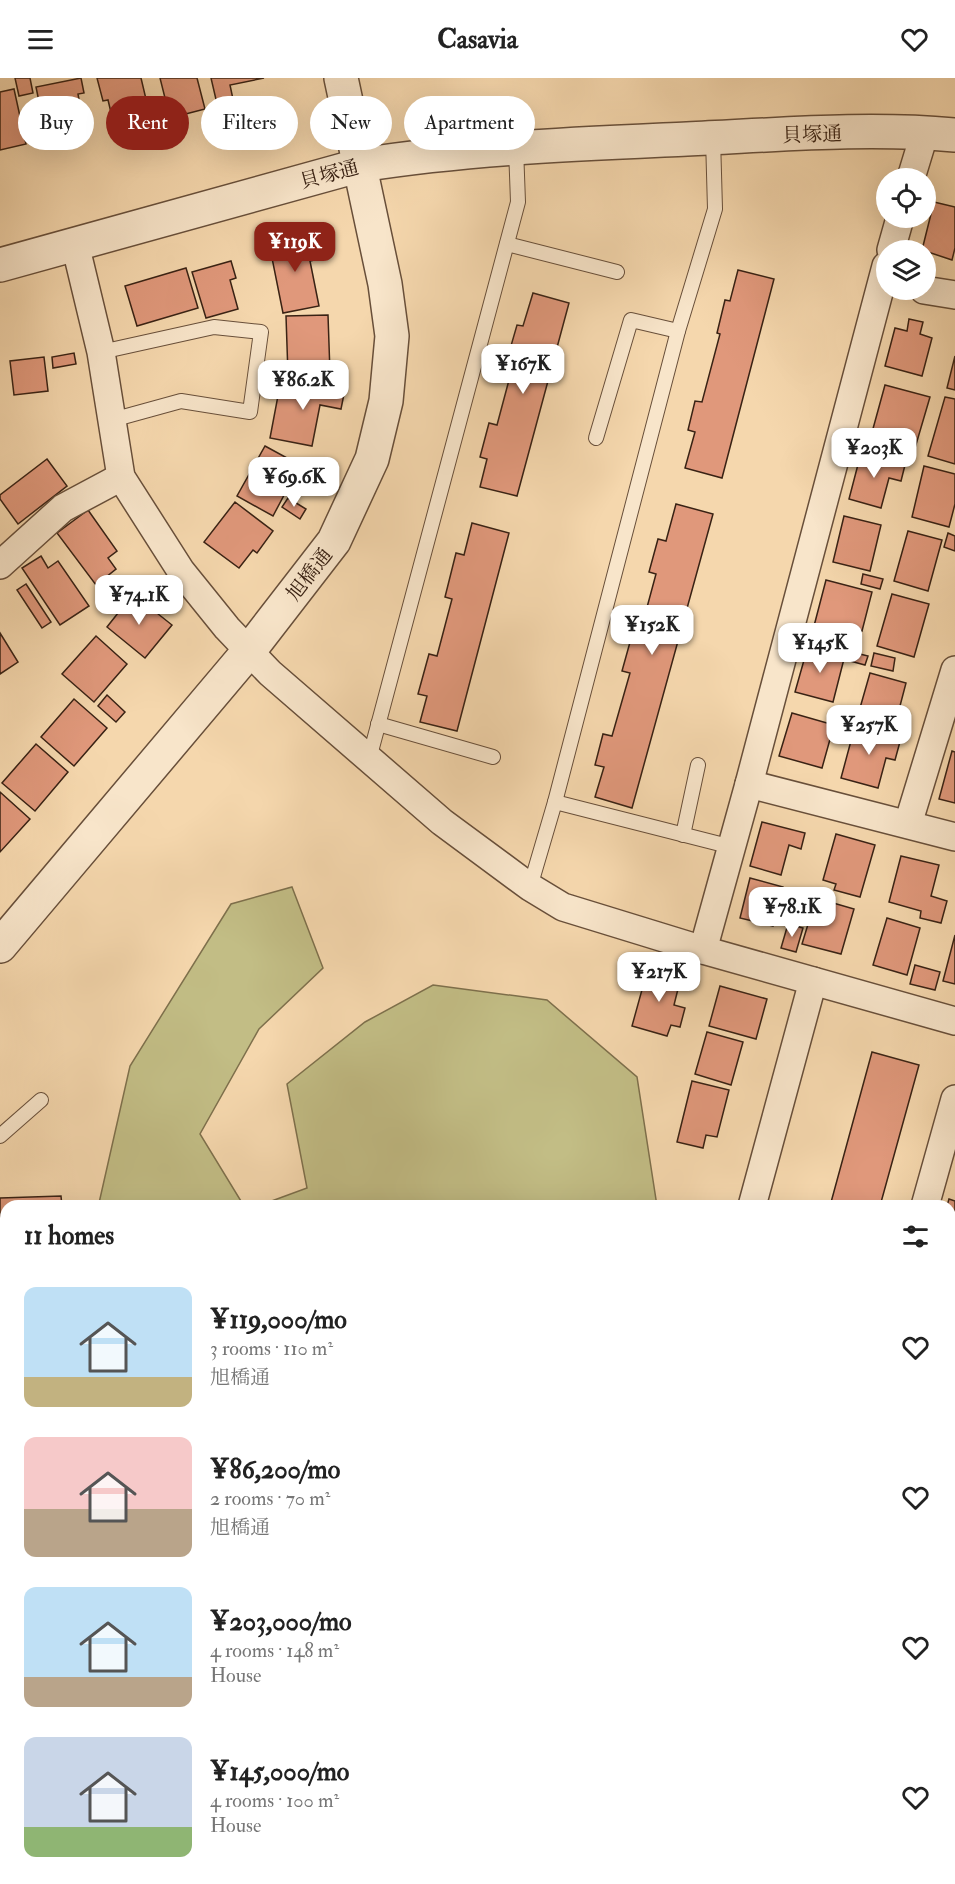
<!DOCTYPE html>
<html lang="en">
<head>
<meta charset="utf-8">
<style>
	:root { --surface:#fff; --page:#f2f2f2; --text:#222; --muted:#767676; --accent:#8f2418 }
	body { margin:0; font-family:"IM FELL Double Pica","Noto Serif JP",serif; background:var(--page); color:var(--text); height:100vh; display:flex; flex-direction:column; font-size:22px; white-space:nowrap }
	* { box-sizing:border-box; margin:0 }
	p { font-size:20px; color:var(--muted) }
	.icon { flex:none; width:33px; height:33px; fill:none; stroke:currentColor; stroke-width:2; stroke-linecap:round; stroke-linejoin:round }
	.map { position:relative; flex:1; overflow:hidden }
	.sheet { position:absolute; left:0px; top:1122px; width:956px; height:684px; display:flex; flex-direction:column; background:var(--surface); border-radius:18px 18px 0 0; box-shadow:0 6px 24px #0002 }
	.sheet>* { flex:none }
	.guide { position:absolute; left:18px; top:18px; width:600px; height:54px; display:flex; gap:12px }
	.tools { position:absolute; left:876px; top:90px; display:grid; gap:12px }
	.tools a { display:grid; place-items:center; width:60px; height:60px; border-radius:50%; background:var(--surface); box-shadow:0 6px 24px #0002; font-size:30px }
	.price { position:absolute; translate:-50% -51px; padding:0 14px; border-radius:12px; background:#fff; color:#222; font-size:20px; line-height:39px; filter:drop-shadow(0 2px 3px #0008) }
	.price::after { content:''; position:absolute; left:50%; top:36px; width:18px; height:14px; margin-left:-9px; background:inherit; clip-path:polygon(0 0,100% 0,50% 100%) }
	.price.on { background:var(--accent); color:#fff }
	ul { padding:0; list-style:none }
	li { display:flex; align-items:center; gap:18px; height:150px; padding:0 24px }
	li span { display:grid; place-items:center; flex:none; width:168px; height:120px; border-radius:12px; color:#555 }
	li>.icon { margin-inline-start:auto }
	span .icon { width:72px; height:72px; fill:#fffc; stroke-width:1 }
	li b { font-size:26px }
	h2 { display:flex; justify-content:space-between; align-items:center; height:72px; padding:0 24px; font-size:26px }
	.pill { padding:0 21px; border-radius:27px; background:var(--surface); box-shadow:0 6px 24px #0002; font-size:21px; line-height:54px }
	.pill.on { background:var(--accent); color:#fff }
	header { display:flex; justify-content:space-between; align-items:center; height:78px; padding:0 24px; background:var(--surface); font-size:27px; font-weight:700 }
	.map>svg:first-child { display:block }
</style>
</head>
<body>
<header><svg class="icon" aria-label="menu" viewBox="0 0 24 24"><path d="M4 6h16M4 12h16M4 18h16"/></svg>Casavia<svg class="icon" aria-label="heart" viewBox="0 0 24 24"><path d="M12 20l-8-8c-3-5 5-10 8-4 3-6 11-1 8 4z"/></svg></header>
<div class="map">
<svg width="955" height="1806" viewBox="0 0 955 1806">
	<rect width="100%" height="100%" fill="#f5d7ad"/>
	<filter id="stains"><feTurbulence type="fractalNoise" baseFrequency=".00333" numOctaves="4"/><feColorMatrix values="0 0 0 0 .2 0 0 0 0 .09 0 0 0 0 .02 0 0 0 .5 -.17"/></filter>
	<radialGradient id="worn" r=".72"><stop offset=".6" stop-color="#630" stop-opacity="0"/><stop offset="1" stop-color="#630" stop-opacity=".3"/></radialGradient>
	<g fill="#c2bd85" stroke="#7e704c" stroke-width="1.5">
		<path d="M292 809 323 890 259 951 200 1056 244 1128H102L99 1125 130 988 231 826Z"/>
		<path d="M433 907 547 922 637 999 657 1128H258L307 1110 287 1006 365 944Z"/>
	</g>
	<g fill="#e0987b" stroke="#392214" stroke-width="1.5">
		<path d="M15 0H30L33 15 19 18Z"/>
		<path d="M81 0 84 15 78 16 85 55 47 63 36 9Z"/>
		<path d="M97 0H141L150 38 114 47 108 22 103 23Z"/>
		<path d="M160 0H197L205 31 170 40Z"/>
		<path d="M211 0H264L230 7 234 26 218 30Z"/>
		<path d="M14 11 26 66 0 72V14Z"/>
		<path d="M934 124 955 129V170L952 182 922 172Z"/>
		<path d="M311 157 315 182 310 183 319 228 283 235 269 165Z"/>
		<path d="M231 183 236 200 230 202 238 231 206 240 192 194Z"/>
		<path d="M186 190 198 230 137 248 125 208Z"/>
		<path d="M738 192 774 201 722 400 685 390 695 354 688 352 695 323 702 324 720 256 717 255 725 222 730 223Z"/>
		<path d="M533 215 569 225 517 418 480 409 487 381 480 379 489 345 497 347 513 287 506 285 517 247 523 248Z"/>
		<path d="M328 237 330 295 288 297 286 238Z"/>
		<path d="M909 241 923 244 920 256 932 260 922 298 885 288 895 250 907 253Z"/>
		<path d="M74 275 76 286 53 290 52 279Z"/>
		<path d="M955 278V312L947 310Z"/>
		<path d="M44 279 48 313 14 317 10 283Z"/>
		<path d="M301 302 345 311 341 331 320 327 312 368 270 360 280 307 299 310Z"/>
		<path d="M885 307 930 319 915 370 871 358Z"/>
		<path d="M945 319 955 321V386L928 378Z"/>
		<path d="M265 368 300 387 273 438 237 418Z"/>
		<path d="M861 375 905 387 901 403 889 400 881 430 849 421Z"/>
		<path d="M47 381 67 408 18 446 0 421V417Z"/>
		<path d="M924 388 955 396V426L949 449 912 439Z"/>
		<path d="M288 420 306 431 300 441 282 429Z"/>
		<path d="M235 424 273 453 257 475 253 472 239 490 204 464Z"/>
		<path d="M676 426 713 436 632 730 595 719 604 689 595 687 603 656 612 658 630 595 622 593 632 557 639 559 656 496 649 494 658 461 666 463Z"/>
		<path d="M88 432 117 473 108 480 116 491 96 507 57 455Z"/>
		<path d="M844 438 881 447 870 493 833 484Z"/>
		<path d="M472 445 509 455 457 653 420 644 427 618 418 616 429 576 437 578 452 521 445 519 456 475 464 477Z"/>
		<path d="M908 453 942 462 928 513 894 503Z"/>
		<path d="M948 455 955 458V473L944 469Z"/>
		<path d="M41 478 48 490 58 483 89 528 60 547 22 490Z"/>
		<path d="M863 496 883 501 880 511 861 506Z"/>
		<path d="M826 502 872 514 862 553 855 551 853 558 814 548Z"/>
		<path d="M26 506 51 544 42 550 17 512Z"/>
		<path d="M133 516 172 547 145 580 107 549Z"/>
		<path d="M892 516 929 526 914 579 877 568Z"/>
		<path d="M0 555 18 584 0 596Z"/>
		<path d="M96 558 127 586 94 624 62 596Z"/>
		<path d="M808 568 845 577 833 624 795 614Z"/>
		<path d="M852 574 868 578 865 587 850 583Z"/>
		<path d="M874 575 895 580 893 593 871 588Z"/>
		<path d="M870 595 906 605 895 647 858 637Z"/>
		<path d="M107 617 125 634 116 644 98 628Z"/>
		<path d="M74 621 107 650 74 688 41 659Z"/>
		<path d="M792 635 834 647 822 690 779 678Z"/>
		<path d="M855 648 901 660 895 682 886 680 878 710 841 700Z"/>
		<path d="M36 666 68 694 35 733 2 705Z"/>
		<path d="M952 673 955 674V725L939 721Z"/>
		<path d="M0 714 30 741 0 774Z"/>
		<path d="M762 744 805 755 801 771 789 767 781 797 750 788Z"/>
		<path d="M836 756 875 767 860 819 834 812 836 806 823 802Z"/>
		<path d="M901 778 939 787 931 818 947 823 941 845 920 840 921 833 889 824Z"/>
		<path d="M750 800 783 809 773 848 740 840Z"/>
		<path d="M816 820 854 831 841 876 802 866Z"/>
		<path d="M887 840 920 850 907 897 873 887Z"/>
		<path d="M788 846 803 850 796 874 781 870Z"/>
		<path d="M955 857V906L943 903Z"/>
		<path d="M915 887 940 894 935 912 910 906Z"/>
		<path d="M648 890 681 899 674 927 685 930 680 949 671 947 667 958 632 948Z"/>
		<path d="M720 908 767 921 756 961 709 948Z"/>
		<path d="M707 954 743 964 731 1007 695 996Z"/>
		<path d="M872 974 919 987 880 1128H830Z"/>
		<path d="M692 1003 729 1012 717 1059 706 1057 703 1070 677 1064Z"/>
		<path d="M61 1118 62 1128H6V1166L0 1167V1120Z"/>
		<path d="M949 1121 955 1123V1171L950 1170V1128H947Z"/>
		<path d="M950 1191 955 1193V1235L950 1255Z"/>
		<path d="M6 1266V1305L0 1306V1268Z"/>
		<path d="M950 1583 955 1584V1806H890L891 1800H950Z"/>
		<path d="M516 1800H565L564 1806H515Z"/>
		<path d="M691 1800H723V1806H690Z"/>
		<path d="M791 1800H818L826 1801V1806H790Z"/>
	</g>
	<g fill="none" stroke-linecap="round" stroke-linejoin="round">
		<g stroke="#684f3a" stroke-width="16">
			<g id="service">
				<path d="M507 166 617 194"/>
				<path d="M101 274 214 249 261 254 250 334 181 323 112 342"/>
				<path d="M596 360 631 242 678 253"/>
				<path d="M378 646 493 679"/>
				<path d="M369 681 518 124 516 70"/>
				<path d="M555 724 732 769"/>
				<path d="M683 757 698 687"/>
				<path d="M530 809 555 724 678 253 715 131 713 60"/>
				<path d="M0 1058 41 1022"/>
				<path d="M0 1365 6 1364"/>
				<path d="M0 1638 6 1637"/>
			</g>
		</g>
		<g stroke="#684f3a" stroke-width="30">
			<g id="minor">
				<path d="M911 100 925 54"/>
				<path d="M75 166 101 274 121 399 181 493 227 550 270 595 442 744 530 809 563 829 703 872 955 943"/>
				<path d="M891 172 900 140"/>
				<path d="M924 212 955 217"/>
				<path d="M0 487 63 430 121 399"/>
				<path d="M749 706 955 759"/>
				<path d="M908 746 955 592"/>
				<path d="M703 872 749 706 886 188"/>
				<path d="M752 1128 813 903"/>
				<path d="M925 1128 955 1021"/>
				<path d="M950 1285 955 1287"/>
				<path d="M602 1806 603 1800"/>
				<path d="M765 1806 766 1800"/>
			</g>
		</g>
		<g stroke="#684f3a" stroke-width="36">
			<g id="tertiary">
				<path d="M0 187 361 87C469 70 578 66 687 61 776 57 866 49 955 57"/>
				<path d="M0 868 249 573 334 463 372 381 386 323 392 258 385 206 341 0"/>
			</g>
		</g>
		<use href="#service" stroke="#f8e5ca" stroke-width="14"/>
		<use href="#minor" stroke="#f8e5ca" stroke-width="27"/>
		<use href="#tertiary" stroke="#f8e5ca" stroke-width="33"/>
	</g>
	<g text-anchor="middle" stroke-width="6" stroke-linejoin="round" paint-order="stroke">
		<g font-size="20" fill="#392214" stroke="#f8e5ca">
			<text transform="translate(812 56) rotate(-2)" y="7">貝塚通</text>
			<text transform="translate(329 96) rotate(-15)" y="7">貝塚通</text>
			<text transform="translate(309 496) rotate(-52)" y="7">旭橋通</text>
		</g>
	</g>
	<rect width="100%" height="100%" filter="url(#stains)"/>
	<rect width="100%" height="100%" fill="url(#worn)"/>
</svg>
<div class="tools">
<a><svg class="icon" aria-label="locate" viewBox="0 0 24 24"><circle cx="12" cy="12" r="6"/><path d="M12 2v4M12 18v4M2 12h4M18 12h4"/></svg></a>
<a><svg class="icon" aria-label="layers" viewBox="0 0 24 24"><path d="M12 4l9 5-9 5-9-5zM3 14l9 5 9-5"/></svg></a>
</div>
<b class="price on" style="left:295px;top:195px">¥119K</b>
<b class="price" style="left:523px;top:317px">¥167K</b>
<b class="price" style="left:303px;top:333px">¥86.2K</b>
<b class="price" style="left:874px;top:401px">¥203K</b>
<b class="price" style="left:294px;top:430px">¥69.6K</b>
<b class="price" style="left:139px;top:548px">¥74.1K</b>
<b class="price" style="left:652px;top:578px">¥152K</b>
<b class="price" style="left:820px;top:596px">¥145K</b>
<b class="price" style="left:869px;top:678px">¥257K</b>
<b class="price" style="left:792px;top:860px">¥78.1K</b>
<b class="price" style="left:659px;top:925px">¥217K</b>
<div class="guide">
<a class="pill">Buy</a>
<a class="pill on">Rent</a>
<a class="pill">Filters</a>
<a class="pill">New</a>
<a class="pill">Apartment</a>
</div>
<section class="sheet">
<h2>11 homes<svg class="icon" aria-label="filters" viewBox="0 0 24 24"><path d="M4 7h16M4 17h16"/><circle cx="9" cy="7" r="2"/><circle cx="15" cy="17" r="2"/></svg></h2>
<ul>
<li><span style="background:linear-gradient(#bfe0f5 75%,#c2b280 0)"><svg class="icon" aria-label="home" viewBox="0 0 24 24"><path d="M3 11l9-7 9 7M6 9v11h12V9"/></svg></span><div><b>¥119,000/mo</b><p>3 rooms · 110 m²</p><p>旭橋通</p></div><svg class="icon" aria-label="heart" viewBox="0 0 24 24"><path d="M12 20l-8-8c-3-5 5-10 8-4 3-6 11-1 8 4z"/></svg></li>
<li><span style="background:linear-gradient(#f6c9c9 60%,#b9a48a 0)"><svg class="icon" aria-label="home" viewBox="0 0 24 24"><path d="M3 11l9-7 9 7M6 9v11h12V9"/></svg></span><div><b>¥86,200/mo</b><p>2 rooms · 70 m²</p><p>旭橋通</p></div><svg class="icon" aria-label="heart" viewBox="0 0 24 24"><path d="M12 20l-8-8c-3-5 5-10 8-4 3-6 11-1 8 4z"/></svg></li>
<li><span style="background:linear-gradient(#bfe0f5 75%,#b9a48a 0)"><svg class="icon" aria-label="home" viewBox="0 0 24 24"><path d="M3 11l9-7 9 7M6 9v11h12V9"/></svg></span><div><b>¥203,000/mo</b><p>4 rooms · 148 m²</p><p>House</p></div><svg class="icon" aria-label="heart" viewBox="0 0 24 24"><path d="M12 20l-8-8c-3-5 5-10 8-4 3-6 11-1 8 4z"/></svg></li>
<li><span style="background:linear-gradient(#c9d6e8 75%,#8fb573 0)"><svg class="icon" aria-label="home" viewBox="0 0 24 24"><path d="M3 11l9-7 9 7M6 9v11h12V9"/></svg></span><div><b>¥145,000/mo</b><p>4 rooms · 100 m²</p><p>House</p></div><svg class="icon" aria-label="heart" viewBox="0 0 24 24"><path d="M12 20l-8-8c-3-5 5-10 8-4 3-6 11-1 8 4z"/></svg></li>
</ul>
</section>
</div>
</body>
</html>
